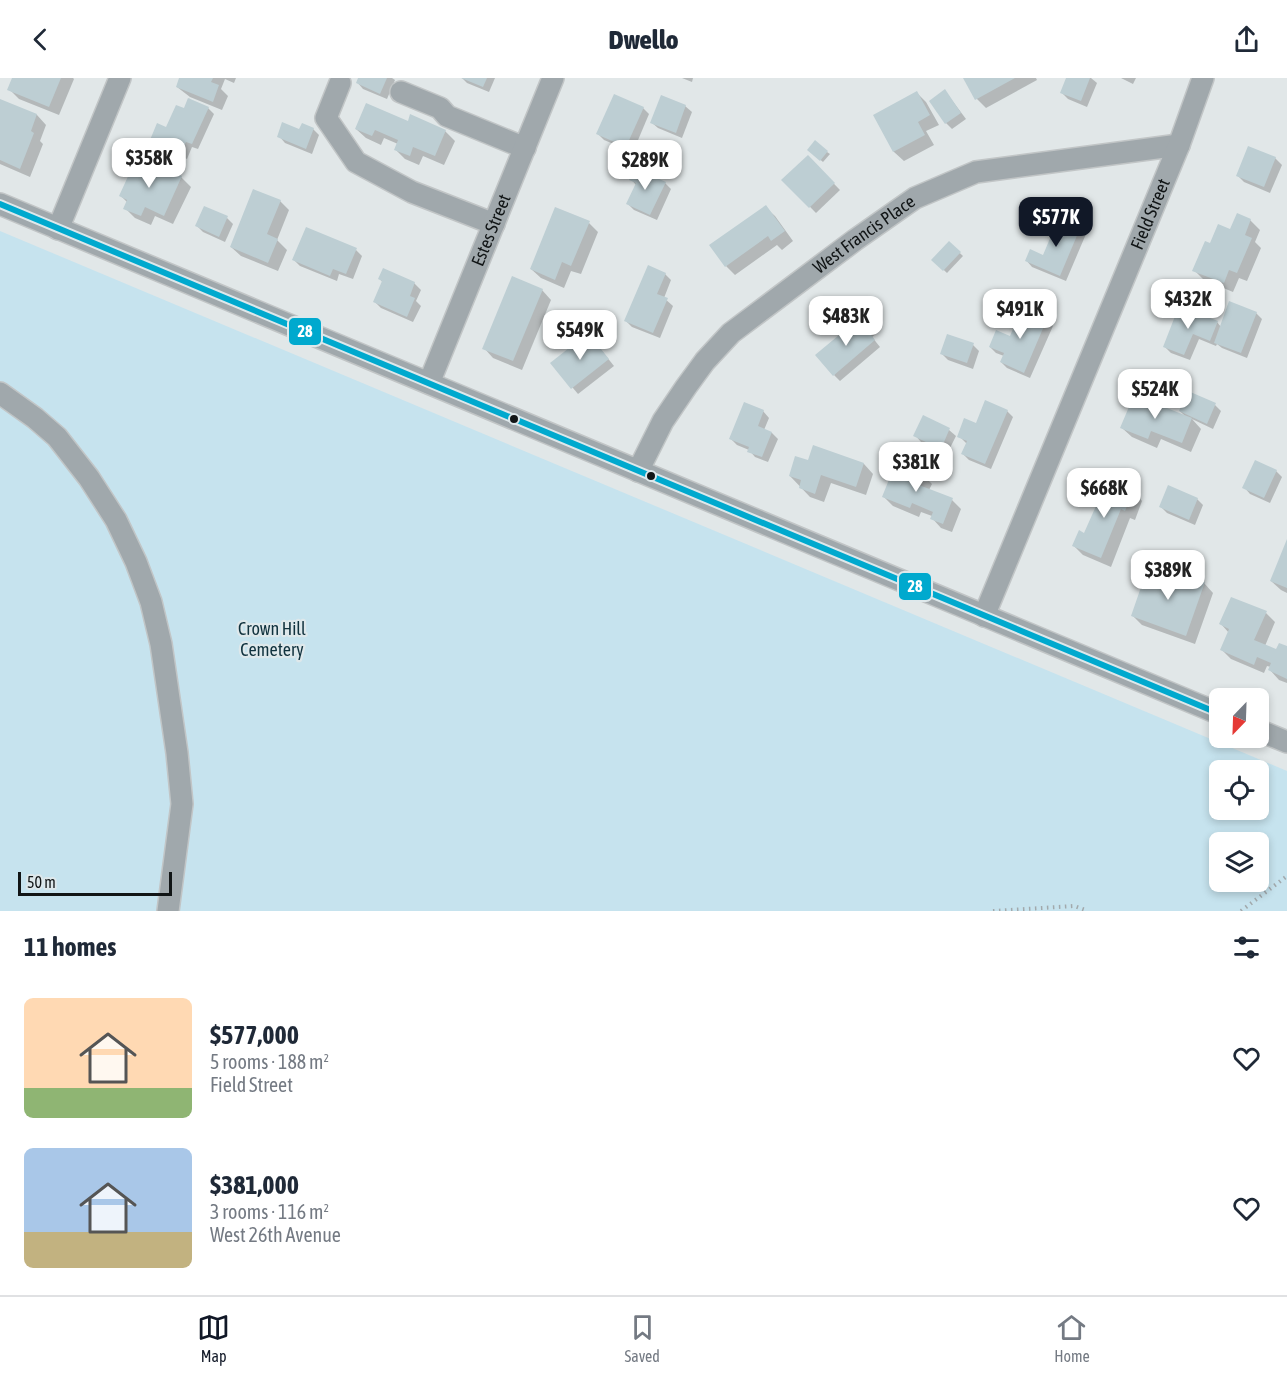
<!DOCTYPE html>
<html lang="en">
<head>
<meta charset="utf-8">
<style>
	:root { --surface:#fff; --page:#f6f6f7; --text:#1f2937; --muted:#747a83; --line:#e0e1e3; --accent:#111827 }
	body { margin:0; font-family:"Asap Condensed",sans-serif; background:var(--page); color:var(--text); height:100vh; display:flex; flex-direction:column; font-size:22px; white-space:nowrap }
	* { box-sizing:border-box; margin:0 }
	p { font-size:20px; color:var(--muted) }
	.icon { flex:none; width:33px; height:33px; fill:none; stroke:currentColor; stroke-width:2; stroke-linecap:round; stroke-linejoin:round }
	.map { position:relative; height:833px; overflow:hidden }
	.sheet { display:flex; flex-direction:column; background:var(--surface); flex:1 }
	.sheet>* { flex:none }
	.needle { width:39px; rotate:203deg }
	.fabs { position:absolute; left:1209px; top:610px; display:grid; gap:12px }
	.fabs a { display:grid; place-items:center; width:60px; height:60px; border-radius:9px; background:var(--surface); box-shadow:0 3px 9px #0003; font-size:30px }
	.scale { position:absolute; left:18px; bottom:15px; width:154px; box-sizing:border-box; padding-left:6px; border:3px solid #111516; border-top:0; font-size:16px; line-height:21px; white-space:nowrap; color:#111516; -webkit-text-stroke:4px #dee8eb; paint-order:stroke }
	.price { position:absolute; translate:-50% -51px; padding:0 14px; border-radius:12px; background:#fff; color:#222; font-size:20px; line-height:39px; filter:drop-shadow(0 2px 3px #0008) }
	.price::after { content:''; position:absolute; left:50%; top:36px; width:18px; height:14px; margin-left:-9px; background:inherit; clip-path:polygon(0 0,100% 0,50% 100%) }
	.price.current { background:var(--accent); color:#fff }
	ul { padding:0; list-style:none }
	li { display:flex; align-items:center; gap:18px; height:150px; padding:0 24px }
	li span { display:grid; place-items:center; flex:none; width:168px; height:120px; border-radius:9px; color:#555 }
	li>.icon { margin-inline-start:auto }
	span .icon { width:72px; height:72px; fill:#fffc; stroke-width:1 }
	li b { font-size:26px }
	h2 { display:flex; justify-content:space-between; align-items:center; height:72px; padding:0 24px; font-size:26px }
	header { display:flex; justify-content:space-between; align-items:center; height:78px; padding:0 24px; background:var(--surface); font-size:27px; font-weight:800 }
	.menu { display:flex; justify-content:space-around; align-items:center; height:84px; border-top:2px solid var(--line); background:var(--surface); font-size:16px; color:var(--muted) }
	.menu a { display:grid; justify-items:center; gap:3px }
	.menu .current { color:var(--accent) }
	.map>svg:first-child { display:block }
</style>
</head>
<body>
<header><svg class="icon" aria-label="back" viewBox="0 0 24 24"><path d="M15 5l-7 7 7 7"/></svg>Dwello<svg class="icon" aria-label="share" viewBox="0 0 24 24"><path d="M12 15V3M7 8l5-5 5 5M5 13v7h14v-7"/></svg></header>
<div class="map">
<svg width="1287" height="833" viewBox="0 0 1287 833">
	<rect width="100%" height="100%" fill="#e1e7e8"/>
	<path fill="#c6e3ee" fill-rule="evenodd" d="M0 153 1287 693V833H0ZM1220 693H1258V732H1220ZM1220 765H1258V804H1220Z"/>
	<g fill="#0003">
		<path d="M14 0H73L74 1 59 37 19 21 9 11Z"/>
		<path d="M181 0H236L234 5 225 1 221 11 228 18 222 32 190 19 189 22 208 30 214 36 198 71 192 69 187 81 158 68 152 62 166 51 184 32 190 19 177 9Z"/>
		<path d="M359 0H392L395 2 387 21 363 11 357 4Z"/>
		<path d="M462 0H495L489 14 467 5Z"/>
		<path d="M682 0H693L692 4Z"/>
		<path d="M965 0H1036L1037 2 986 30 977 21Z"/>
		<path d="M1068 0H1091L1097 5 1087 29 1068 21 1062 15Z"/>
		<path d="M1121 0H1136L1133 6Z"/>
		<path d="M945 13 966 41 952 51 946 45Z"/>
		<path d="M917 15 926 24 939 47 926 53 934 67 904 83 894 74 875 38Z"/>
		<path d="M0 22 37 37 46 47 40 63 43 66 30 99 0 86Z"/>
		<path d="M685 28 692 34 682 60 658 50 651 44Z"/>
		<path d="M643 30 649 36 633 74 604 62 598 56Z"/>
		<path d="M408 45 445 53 455 63 444 87 423 78 419 87 405 81 395 71 398 66 384 60 381 67 366 60 356 51Z"/>
		<path d="M313 51 319 57 312 76 285 65 279 58 300 52Z"/>
		<path d="M809 72 827 74 830 76 823 84Z"/>
		<path d="M808 79 840 112 816 135 784 102Z"/>
		<path d="M1275 80 1282 87 1270 115 1244 104 1238 98Z"/>
		<path d="M181 99 191 109 173 146 155 138 151 147 135 140 125 130 128 125 121 118Z"/>
		<path d="M631 101 665 105 671 111 657 142 634 132 628 126 636 107Z"/>
		<path d="M280 123 289 132 277 162 287 172 278 193 241 178 231 169Z"/>
		<path d="M765 129 775 138 793 163 782 172 777 167 735 197 726 188Z"/>
		<path d="M227 140 233 146 225 164 203 154 197 148Z"/>
		<path d="M1250 142 1260 152 1255 164 1261 170 1247 203 1239 200 1233 214 1204 202 1194 192 1211 167Z"/>
		<path d="M589 145 598 154 581 196 571 193 564 210 541 200 531 191Z"/>
		<path d="M1080 150 1086 156 1066 203 1032 189 1026 182 1043 179Z"/>
		<path d="M949 165 963 178 947 195 933 182Z"/>
		<path d="M356 172 362 178 353 201 339 196 337 203 300 188 294 182Z"/>
		<path d="M384 192 414 205 421 212 416 223 421 228 413 244 381 230 375 224 383 205 380 201Z"/>
		<path d="M665 196 671 202 664 220 673 228 660 260 632 249 626 243Z"/>
		<path d="M542 212 551 222 522 292 493 280 484 270Z"/>
		<path d="M1023 231 1047 242 1053 248 1030 300 1007 290 1001 284 1004 278 996 275 990 269 1010 260Z"/>
		<path d="M1256 235 1262 241 1247 280 1222 270 1217 266 1216 268 1199 261 1190 282 1171 275 1165 269 1217 244 1221 249Z"/>
		<path d="M868 246 876 256 872 259 880 269 840 303 834 297Z"/>
		<path d="M594 263 614 288 578 316 552 285Z"/>
		<path d="M973 267 979 273 973 291 948 282 942 276Z"/>
		<path d="M1215 327 1221 333 1213 351 1192 341 1201 351 1191 374 1161 361 1157 370 1132 359 1122 350 1187 340 1180 333Z"/>
		<path d="M763 333 769 340 764 352 772 355 778 361 768 384 755 379 749 372 737 367 731 361Z"/>
		<path d="M1007 333 1013 339 991 391 969 382 963 376 967 366 959 358 977 347Z"/>
		<path d="M923 339 949 352 956 358 947 376 921 364 915 357Z"/>
		<path d="M814 369 864 386 873 396 866 417 831 405 824 424 810 419 790 398 809 384Z"/>
		<path d="M1276 393 1282 399 1270 425 1250 416 1244 409Z"/>
		<path d="M922 396 932 406 929 412 952 422 961 431 952 454 941 450 932 440V438L921 434 919 439 893 428 884 419Z"/>
		<path d="M1133 413 1142 423 1135 442 1130 440 1111 489 1083 477 1074 468Z"/>
		<path d="M1197 421 1203 427 1195 447 1167 435 1161 429Z"/>
		<path d="M1287 464V515L1281 512 1271 503Z"/>
		<path d="M1167 493 1177 503 1175 509 1181 512 1204 505 1213 515 1195 566 1142 547 1133 538Z"/>
		<path d="M1266 535 1275 544 1265 568 1277 573 1287 570V605L1279 602 1270 592 1271 589 1267 588 1264 595 1231 581 1222 572 1229 555 1221 546Z"/>
	</g>
	<g fill="#bdced3">
		<path d="M12 0H61L49 29 7 12Z"/>
		<path d="M179 0H213L211 4 219 7 213 24 176 9Z"/>
		<path d="M358 0H387L380 16 356 5Z"/>
		<path d="M461 0H487L483 9Z"/>
		<path d="M963 0H1015L975 22Z"/>
		<path d="M1066 0H1090L1081 23 1060 15Z"/>
		<path d="M945 11 961 35 945 46 929 23Z"/>
		<path d="M917 13 930 37 918 44 925 57 893 74 873 37Z"/>
		<path d="M614 16 644 29 626 69 596 56Z"/>
		<path d="M661 17 686 27 676 55 650 45Z"/>
		<path d="M188 20 209 29 192 66 186 64 180 76 150 62 157 45 166 49 176 27 184 30Z"/>
		<path d="M0 21 37 36 31 53 34 55 20 91 0 82Z"/>
		<path d="M366 25 408 43 410 36 446 52 435 78 413 69 410 78 394 72 398 62 375 52 372 58 355 51Z"/>
		<path d="M282 44 299 51 302 45 314 50 306 71 277 59Z"/>
		<path d="M815 62 828 73 820 83 807 72Z"/>
		<path d="M1248 68 1276 79 1264 109 1236 98Z"/>
		<path d="M808 77 835 105 809 130 781 102Z"/>
		<path d="M136 81 156 90 158 87 182 98 164 138 145 129 141 138 123 131 127 122 119 118Z"/>
		<path d="M634 90 666 104 650 137 626 126 636 105 629 102Z"/>
		<path d="M253 111 281 122 267 156 278 161 268 185 230 169Z"/>
		<path d="M766 127 785 153 771 163 768 158 725 189 709 167Z"/>
		<path d="M204 128 228 138 219 159 195 148Z"/>
		<path d="M555 129 590 143 571 188 562 184 555 202 530 191Z"/>
		<path d="M1237 135 1251 141 1245 157 1252 160 1237 195 1229 192 1224 205 1192 193 1205 163 1210 165 1218 146 1230 151Z"/>
		<path d="M1059 139 1081 148 1060 198 1025 183 1030 171 1043 177Z"/>
		<path d="M306 149 357 170 346 196 333 191 330 198 292 182Z"/>
		<path d="M949 163 961 174 943 193 931 182Z"/>
		<path d="M648 187 666 195 657 216 668 220 653 255 624 243Z"/>
		<path d="M383 190 415 204 410 218 415 220 407 239 373 224 382 203 378 201Z"/>
		<path d="M512 198 543 211 513 283 482 271Z"/>
		<path d="M1229 223 1257 234 1241 275 1214 265Z"/>
		<path d="M1179 228 1218 243 1210 263 1193 256 1184 277 1163 269Z"/>
		<path d="M1022 229 1047 241 1024 295 1000 284 1004 275 989 269 996 252 1010 258Z"/>
		<path d="M862 238 871 249 867 252 875 262 833 298 815 277Z"/>
		<path d="M588 255 609 281 571 311 550 285Z"/>
		<path d="M947 256 974 265 967 285 940 276Z"/>
		<path d="M1188 313 1216 325 1207 346 1179 333Z"/>
		<path d="M1134 317 1192 340 1182 365 1151 353 1148 361 1120 350Z"/>
		<path d="M985 322 1008 332 985 386 961 376 967 363 957 359 964 340 976 345Z"/>
		<path d="M744 324 764 332 758 348 772 354 762 379 747 374 749 369 729 361Z"/>
		<path d="M923 337 950 350 941 371 913 358Z"/>
		<path d="M813 367 864 385 856 409 821 397 815 416 799 410 801 402 789 398 795 378 808 382Z"/>
		<path d="M1255 382 1277 392 1264 420 1242 410Z"/>
		<path d="M896 384 923 395 919 407 953 420 943 446 930 441 933 434 912 425 910 430 882 419Z"/>
		<path d="M1108 401 1134 412 1125 433 1121 431 1101 480 1072 468 1079 452 1084 455Z"/>
		<path d="M1168 407 1198 420 1189 442 1159 429Z"/>
		<path d="M1287 461V510L1270 503Z"/>
		<path d="M1149 486 1168 492 1164 504 1180 510 1185 497 1205 504 1186 558 1131 538Z"/>
		<path d="M1231 519 1267 533 1254 562 1276 571 1279 565 1287 568V601L1268 592 1271 585 1257 579 1254 587 1220 572 1229 551 1219 546Z"/>
	</g>
	<g fill="none" stroke-linecap="round" stroke-linejoin="round">
		<g stroke="#c1c5c6" stroke-width="24">
			<g id="minor">
				<path d="M340 5 326 40 356 84 412 114 494 146"/>
				<path d="M401 14 440 30 447 38 525 70"/>
				<path d="M0 126 1220 636"/>
				<path d="M58 151 120 0"/>
				<path id="s1" d="M429 305 553 0"/>
				<path d="M0 315 35 340 57 359 89 400 116 442 136 484 151 524 161 566 177 675 182 726 168 833"/>
				<path id="s2" d="M638 393 663 343 686 309 705 283 731 255 855 162 915 120 976 94 1179 67"/>
				<path id="s3" d="M984 538 1179 67 1203 0"/>
				<path d="M1258 652 1287 664"/>
			</g>
		</g>
		<g stroke="#a2a9ac" stroke-width="4" stroke-dasharray="1.5 4.5" stroke-linecap="butt">
			<path d="M993 833 1074 828 1088 833"/>
			<path d="M1241 833 1287 798"/>
		</g>
		<use href="#minor" stroke="#a0a8ac" stroke-width="21"/>
		<g stroke="#dee8eb" stroke-width="10">
			<path id="bus-1" d="M0 126 1220 636"/>
		</g>
		<use href="#bus-1" stroke="#00a9ce" stroke-width="6"/>
	</g>
	<g fill="#111516" stroke="#dee8eb" stroke-width="2">
		<circle cx="514" cy="341" r="5"/>
		<circle cx="651" cy="398" r="5"/>
	</g>
	<g text-anchor="middle" stroke-width="4.5" stroke-linejoin="round" paint-order="stroke">
		<g font-size="18" fill="#111516" stroke="#dee8eb">
			<text dy="6" stroke="none"><textPath href="#s3" startOffset="435">Field Street</textPath></text>
			<text dy="6" stroke="none"><textPath href="#s1" startOffset="165">Estes Street</textPath></text>
			<text dy="6" stroke="none"><textPath href="#s2" startOffset="333">West Francis Place</textPath></text>
		</g>
		<g font-size="18" fill="#10323e" stroke="#dee8eb">
			<text x="272" y="557">Crown Hill<tspan x="272" dy="21">Cemetery</tspan></text>
		</g>
	</g>
	<g stroke="#dee8eb" stroke-width="2">
		<rect x="288" y="239" width="34" height="29" rx="6" fill="#00a9ce"/>
		<rect x="898" y="494" width="34" height="29" rx="6" fill="#00a9ce"/>
	</g>
	<g font-size="16" text-anchor="middle" font-weight="bold" fill="#fff">
		<text x="305" y="259">28</text>
		<text x="915" y="514">28</text>
	</g>
</svg>
<div class="fabs">
<a><svg class="needle" viewBox="-14 -14 28 28"><path d="M0-13l5 13h-10z" fill="#e53935"/><path d="M0 13l5-13h-10z" fill="#747a83"/></svg></a>
<a><svg class="icon" aria-label="locate" viewBox="0 0 24 24"><circle cx="12" cy="12" r="6"/><path d="M12 2v4M12 18v4M2 12h4M18 12h4"/></svg></a>
<a><svg class="icon" aria-label="layers" viewBox="0 0 24 24"><path d="M12 4l9 5-9 5-9-5zM3 14l9 5 9-5"/></svg></a>
</div>
<div class="scale">50 m</div>
<b class="price" style="left:149px;top:111px">$358K</b>
<b class="price" style="left:645px;top:113px">$289K</b>
<b class="price current" style="left:1056px;top:170px">$577K</b>
<b class="price" style="left:1188px;top:252px">$432K</b>
<b class="price" style="left:1020px;top:262px">$491K</b>
<b class="price" style="left:846px;top:269px">$483K</b>
<b class="price" style="left:580px;top:283px">$549K</b>
<b class="price" style="left:1155px;top:342px">$524K</b>
<b class="price" style="left:916px;top:415px">$381K</b>
<b class="price" style="left:1104px;top:441px">$668K</b>
<b class="price" style="left:1168px;top:523px">$389K</b>
</div>
<section class="sheet">
<h2>11 homes<svg class="icon" aria-label="filters" viewBox="0 0 24 24"><path d="M4 7h16M4 17h16"/><circle cx="9" cy="7" r="2"/><circle cx="15" cy="17" r="2"/></svg></h2>
<ul>
<li><span style="background:linear-gradient(#ffd9b3 75%,#8fb573 0)"><svg class="icon" aria-label="home" viewBox="0 0 24 24"><path d="M3 11l9-7 9 7M6 9v11h12V9"/></svg></span><div><b>$577,000</b><p>5 rooms · 188 m²</p><p>Field Street</p></div><svg class="icon" aria-label="heart" viewBox="0 0 24 24"><path d="M12 20l-8-8c-3-5 5-10 8-4 3-6 11-1 8 4z"/></svg></li>
<li><span style="background:linear-gradient(#a9c7e8 70%,#c2b280 0)"><svg class="icon" aria-label="home" viewBox="0 0 24 24"><path d="M3 11l9-7 9 7M6 9v11h12V9"/></svg></span><div><b>$381,000</b><p>3 rooms · 116 m²</p><p>West 26th Avenue</p></div><svg class="icon" aria-label="heart" viewBox="0 0 24 24"><path d="M12 20l-8-8c-3-5 5-10 8-4 3-6 11-1 8 4z"/></svg></li>
</ul>
</section>
<nav class="menu">
<a class="current"><svg class="icon" aria-label="map" viewBox="0 0 24 24"><path d="M3 6l6-2 6 2 6-2v14l-6 2-6-2-6 2zM9 4v14M15 6v14"/></svg>Map</a>
<a><svg class="icon" aria-label="saved" viewBox="0 0 24 24"><path d="M7 4h10v16l-5-4-5 4z"/></svg>Saved</a>
<a><svg class="icon" aria-label="home" viewBox="0 0 24 24"><path d="M3 11l9-7 9 7M6 9v11h12V9"/></svg>Home</a>
</nav>
</body>
</html>
